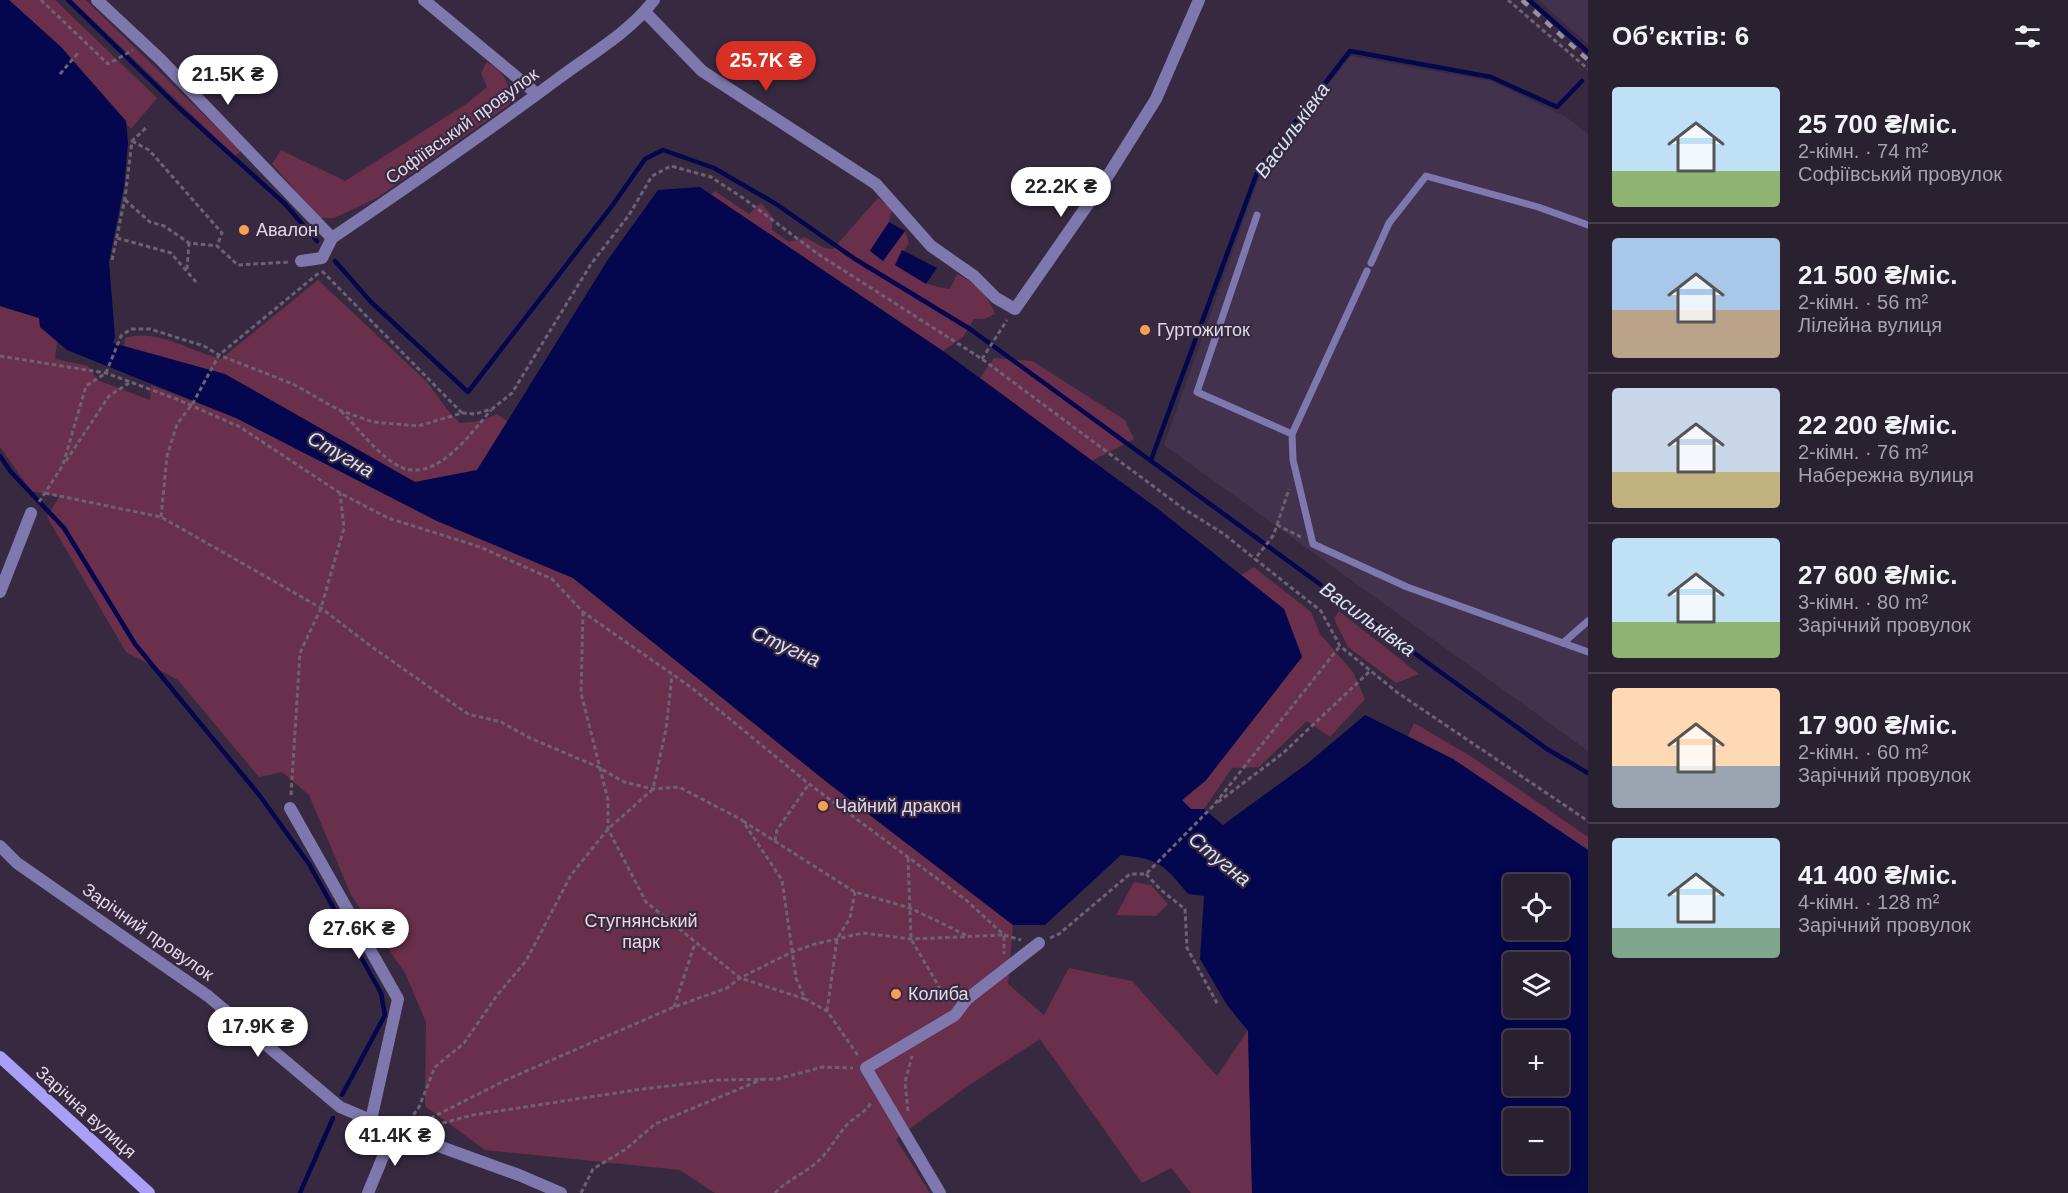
<!DOCTYPE html>
<html lang="uk">
<head>
<meta charset="utf-8">
<style>
	:root { --surface:#292030; --page:#312838; --text:#f1f3f6; --muted:#a5a3ab; --line:#453e4c; --accent:#d93025 }
	body { margin:0; font-family:Helvetica,sans-serif; background:var(--page); color:var(--text); height:100vh; display:flex; flex-direction:column; font-size:22px; white-space:nowrap }
	* { box-sizing:border-box; margin:0 }
	p { font-size:20px; color:var(--muted) }
	.icon { flex:none; width:33px; height:33px; fill:none; stroke:currentColor; stroke-width:2; stroke-linecap:round; stroke-linejoin:round }
	.map { position:relative; flex:1; overflow:hidden }
	.sheet { display:flex; flex-direction:column; background:var(--surface); width:480px }
	.sheet>* { flex:none }
	.fabs { position:absolute; left:1503px; top:874px; display:grid; gap:12px }
	.fabs a { display:grid; place-items:center; width:66px; height:66px; border-radius:6px; background:var(--surface); box-shadow:0 3px 15px #0003,0 0 0 2px var(--line); font-size:30px }
	.price { position:absolute; translate:-50% -51px; padding:0 14px; border-radius:21px; background:#fff; color:#222; font-size:20px; line-height:39px; filter:drop-shadow(0 2px 3px #0008) }
	.price::after { content:''; position:absolute; left:50%; top:36px; width:18px; height:14px; margin-left:-9px; background:inherit; clip-path:polygon(0 0,100% 0,50% 100%) }
	.price.current { background:var(--accent); color:#fff }
	ul { padding:0; list-style:none }
	li { display:flex; align-items:center; gap:18px; height:150px; padding:0 24px }
	li+li { border-top:2px solid var(--line) }
	li span { display:grid; place-items:center; flex:none; width:168px; height:120px; border-radius:6px; color:#555 }
	li>.icon { margin-inline-start:auto }
	span .icon { width:72px; height:72px; fill:#fffc; stroke-width:1 }
	li b { font-size:26px }
	h2 { display:flex; justify-content:space-between; align-items:center; height:72px; padding:0 24px; font-size:26px }
	main { display:flex; flex:1; min-height:0 }
	.map>svg:first-child { display:block }
</style>
</head>
<body>
<main>
<div class="map">
<svg width="1588" height="1193" viewBox="0 0 1588 1193">
	<rect width="100%" height="100%" fill="#372a40"/>
	<g fill="#42324e">
		<path d="M1538 0H1588V44Z"/>
		<path d="M1351 56 1491 81 1565 116 1588 134V751L1164 445 1262 169Z"/>
	</g>
	<g fill="#6a2f4a">
		<path d="M9 0H55L157 98 131 129 61 47Z"/>
		<path d="M72 0H86L241 151 235 156Z"/>
		<path d="M487 62C503 71 512 85 510 104L377 198 334 218H320L272 164 281 150 345 181 466 104 487 87 481 73Z"/>
		<path d="M715 191 749 214 761 203 772 216V230L789 242 805 237 824 248 833 249 878 198 892 209 889 222 870 250 883 261 905 231 909 243 895 265C913 276 928 287 950 289L957 274C975 282 989 296 995 314L984 319H974L963 337 943 351 852 312 699 204Z"/>
		<path d="M318 280 427 382 450 413 460 423 481 421 497 414 508 422 477 470 416 482 124 346 125 338C156 328 192 352 221 359Z"/>
		<path d="M0 306 39 318 40 327 57 341 55 359 88 366 97 380 150 400 151 385 236 418 437 521 573 578 828 783 1013 925 1008 984 1044 1015 1069 968 1132 981 1217 1076 1248 1030 1252 1193H1191L1171 1168 1142 1183 1040 1039 965 1088 896 1139 930 1193H715L680 1170 485 1150 425 1106 426 1022 405 973 351 895 309 795 282 772 259 777 178 680 126 652 47 517 59 497 31 491 0 447Z"/>
		<path d="M994 358 1032 361 1125 420 1134 439 1092 461 980 378Z"/>
		<path d="M1254 567 1311 612 1320 634 1353 672 1365 699 1330 737 1307 721 1259 767 1232 768 1204 809H1191L1182 801 1206 780 1302 657 1284 609 1241 575Z"/>
		<path d="M1339 611 1419 674 1396 683 1348 647 1334 619Z"/>
		<path d="M1414 723 1472 757 1588 837V850L1453 759 1408 736Z"/>
		<path d="M1134 882 1151 885 1168 904 1156 916 1116 915Z"/>
	</g>
	<g fill="#04064e" fill-rule="evenodd">
		<path d="M0 0H9L61 47 126 121 128 143 124 187 109 262 115 337 113 343 225 374 415 482 477 470 607 261 658 190 700 187 943 351 1158 509 1284 609 1302 657 1206 780 1182 800 1191 809H1204L1223 825 1308 763 1365 715 1453 759 1588 850V1193H1252L1248 1031 1227 1005 1200 959 1204 896 1188 894C1164 865 1160 859 1121 855L1045 925H1013L828 783 573 578 437 521 236 418 67 350 40 327 39 318 0 306ZM1514 885H1558V930H1514ZM1514 963H1558V1008H1514ZM1514 1041H1558V1086H1514ZM1514 1119H1558V1164H1514Z"/>
		<path d="M889 222 905 231 883 261 870 251Z"/>
		<path d="M902 250 937 268 926 284 895 265Z"/>
	</g>
	<g fill="none" stroke-linecap="round" stroke-linejoin="round">
		<g stroke="#04064e" stroke-width="4.5">
			<path d="M68 0 179 108 285 204 317 241"/>
			<path d="M1529 0 1588 52"/>
			<path d="M335 261 371 302 468 392 612 206 645 159 663 150 714 168 776 204 855 259 970 329 1439 671 1547 749 1588 773"/>
			<path d="M0 456 11 472 64 528 135 644 260 796 309 864 381 993 385 1015 342 1095"/>
			<path d="M1151 460 1258 170 1350 51 1491 77 1557 107 1582 81"/>
			<path d="M300 1193 333 1118"/>
		</g>
		<g stroke="#6d6175" stroke-width="3" stroke-dasharray="4.5 3" stroke-linecap="butt">
			<path d="M41 0 108 64 133 50"/>
			<path d="M1508 0 1588 69"/>
			<path d="M60 74 78 53"/>
			<path d="M132 141 149 150 222 233 217 246"/>
			<path d="M125 200 150 222 164 226 189 243 217 246 238 265 290 262"/>
			<path d="M117 238 171 253 196 282"/>
			<path d="M112 260 125 198 132 141 148 126"/>
			<path d="M187 269 189 243"/>
			<path d="M322 271 462 413"/>
			<path d="M0 356 106 373 179 400 240 427 340 493 388 518 480 547 552 579 583 612 692 688 809 784 966 900 1004 935 1021 940"/>
			<path d="M982 359 1007 320"/>
			<path d="M341 411C357 427 382 460 403 468 438 481 472 432 491 410"/>
			<path d="M66 461 109 396 129 383"/>
			<path d="M45 493 161 517 321 608 372 647 468 714 501 722 530 738 598 767 624 782 653 789 679 787 742 820 782 880 796 978 805 999 827 1011 859 1057"/>
			<path d="M39 502 63 465 86 386 106 373 121 336 131 329H150L204 346 219 355 293 384 339 410 373 422 418 426 462 413 475 414 492 409 512 393 591 264 629 215 652 176 671 166 711 177 743 198 818 254 982 359 1184 509 1224 534 1255 559"/>
			<path d="M161 517 167 456 177 424 193 403 219 355 320 272"/>
			<path d="M1277 525 1289 489"/>
			<path d="M1301 537 1277 525 1273 536 1255 559 1321 611 1340 646 1398 693 1588 821"/>
			<path d="M583 612 581 693 608 800V829L646 902 740 978 805 999"/>
			<path d="M291 795 300 653 321 608 344 528 340 493"/>
			<path d="M1218 802 1282 754 1370 671"/>
			<path d="M743 821 855 892 910 908 968 936"/>
			<path d="M775 841 777 830 809 784"/>
			<path d="M908 858 911 939 948 1002"/>
			<path d="M1146 874 1161 890 1185 909 1187 948 1218 1005"/>
			<path d="M1050 938 1059 934 1130 874H1146L1214 805 1340 646"/>
			<path d="M674 1007 695 943"/>
			<path d="M827 1011 837 939 850 918 855 892"/>
			<path d="M908 1111 905 1082 912 1056"/>
			<path d="M409 1121 419 1107 435 1067 464 1043 498 994 526 961 571 875 608 829 653 789 666 729 672 675"/>
			<path d="M417 1125 508 1079 674 1007 727 988 740 978 792 952 815 944 863 933 911 939 1004 935V954"/>
			<path d="M428 1127 473 1115 635 1090 717 1080 777 1079 823 1067 853 1068"/>
			<path d="M581 1193 593 1169 626 1149 655 1124 763 1079"/>
			<path d="M775 1193C787 1180 802 1175 816 1163 829 1152 835 1139 845 1127 853 1117 866 1113 872 1101"/>
		</g>
		<g stroke="#7e78ae" stroke-width="7">
			<path d="M1257 215 1197 392 1292 434 1293 460 1313 544 1407 587 1588 652"/>
			<path d="M1371 263 1389 223 1426 176 1538 207 1588 225"/>
			<path d="M1292 434 1367 271"/>
			<path d="M1563 643 1588 621"/>
		</g>
		<g stroke="#7e78ae" stroke-width="12">
			<path d="M97 0 160 59 332 238"/>
			<path d="M424 0 537 94"/>
			<path d="M645 12 702 71 876 184 931 246 974 276 996 298 1015 309 1109 174 1156 99 1199 0"/>
			<path d="M301 261 322 258 332 238C409 186 485 133 559 78 591 54 630 32 654 0"/>
			<path d="M0 592 31 513"/>
			<path d="M290 808 398 999 371 1120"/>
			<path d="M0 846 17 863 208 996 340 1107 394 1130 519 1175 561 1193"/>
			<path d="M368 1193 394 1130"/>
			<path d="M940 1193 866 1068 955 1015 967 999 1039 943"/>
		</g>
		<path stroke="#aa9ff7" stroke-width="12" d="M0 1057 149 1193"/>
		<path stroke="#998fa0" stroke-width="4.5" stroke-dasharray="8 8" stroke-linecap="butt" d="M1522 0 1588 60"/>
	</g>
	<g fill="#fb9e51" stroke="#372a40" stroke-width="2">
		<circle cx="244" cy="230" r="6"/>
		<circle cx="1145" cy="330" r="6"/>
		<circle cx="823" cy="806" r="6"/>
		<circle cx="896" cy="994" r="6"/>
	</g>
	<g text-anchor="middle" stroke-width="4.5" stroke-linejoin="round" paint-order="stroke">
		<g font-size="18" fill="#e1d9e7" stroke="#372a40">
			<text transform="translate(462 126) rotate(-36)" y="6">Софіївський провулок</text>
			<text transform="translate(148 932) rotate(35)" y="6">Зарічний провулок</text>
			<text transform="translate(86 1112) rotate(42)" y="6">Зарічна вулиця</text>
		</g>
		<g font-size="18" fill="#e1d9e7" stroke="#372a40" text-anchor="start">
			<text x="256" y="236">Авалон</text>
			<text x="1157" y="336">Гуртожиток</text>
			<text x="835" y="812">Чайний дракон</text>
			<text x="908" y="1000">Колиба</text>
		</g>
		<g font-size="18" fill="#efd6df" stroke="#372a40">
			<text x="641" y="927">Стугнянський<tspan x="641" dy="21">парк</tspan></text>
		</g>
		<g font-size="20" font-style="italic" fill="#d9e2f7" stroke="#372a40">
			<text transform="translate(1292 130) rotate(-54)" y="7">Васильківка</text>
			<text transform="translate(341 454) rotate(30)" y="7">Стугна</text>
			<text transform="translate(1368 619) rotate(36)" y="7">Васильківка</text>
			<text transform="translate(786 646) rotate(24)" y="7">Стугна</text>
			<text transform="translate(1220 859) rotate(39)" y="7">Стугна</text>
		</g>
	</g>
</svg>
<div class="fabs">
<a><svg class="icon" aria-label="locate" viewBox="0 0 24 24"><circle cx="12" cy="12" r="6"/><path d="M12 2v4M12 18v4M2 12h4M18 12h4"/></svg></a>
<a><svg class="icon" aria-label="layers" viewBox="0 0 24 24"><path d="M12 4l9 5-9 5-9-5zM3 14l9 5 9-5"/></svg></a>
<a>+</a>
<a>−</a>
</div>
<b class="price current" style="left:766px;top:92px">25.7K ₴</b>
<b class="price" style="left:228px;top:106px">21.5K ₴</b>
<b class="price" style="left:1061px;top:218px">22.2K ₴</b>
<b class="price" style="left:359px;top:960px">27.6K ₴</b>
<b class="price" style="left:258px;top:1058px">17.9K ₴</b>
<b class="price" style="left:395px;top:1167px">41.4K ₴</b>
</div>
<section class="sheet">
<h2>Об’єктів: 6<svg class="icon" aria-label="filters" viewBox="0 0 24 24"><path d="M4 7h16M4 17h16"/><circle cx="9" cy="7" r="2"/><circle cx="15" cy="17" r="2"/></svg></h2>
<ul>
<li><span style="background:linear-gradient(#bfe0f5 70%,#8fb573 0)"><svg class="icon" aria-label="home" viewBox="0 0 24 24"><path d="M3 11l9-7 9 7M6 9v11h12V9"/></svg></span><div><b>25 700 ₴/міс.</b><p>2-кімн. · 74 m²</p><p>Софіївський провулок</p></div></li>
<li><span style="background:linear-gradient(#a9c7e8 60%,#b9a48a 0)"><svg class="icon" aria-label="home" viewBox="0 0 24 24"><path d="M3 11l9-7 9 7M6 9v11h12V9"/></svg></span><div><b>21 500 ₴/міс.</b><p>2-кімн. · 56 m²</p><p>Лілейна вулиця</p></div></li>
<li><span style="background:linear-gradient(#c9d6e8 70%,#c2b280 0)"><svg class="icon" aria-label="home" viewBox="0 0 24 24"><path d="M3 11l9-7 9 7M6 9v11h12V9"/></svg></span><div><b>22 200 ₴/міс.</b><p>2-кімн. · 76 m²</p><p>Набережна вулиця</p></div></li>
<li><span style="background:linear-gradient(#bfe0f5 70%,#8fb573 0)"><svg class="icon" aria-label="home" viewBox="0 0 24 24"><path d="M3 11l9-7 9 7M6 9v11h12V9"/></svg></span><div><b>27 600 ₴/міс.</b><p>3-кімн. · 80 m²</p><p>Зарічний провулок</p></div></li>
<li><span style="background:linear-gradient(#ffd9b3 65%,#9aa5b1 0)"><svg class="icon" aria-label="home" viewBox="0 0 24 24"><path d="M3 11l9-7 9 7M6 9v11h12V9"/></svg></span><div><b>17 900 ₴/міс.</b><p>2-кімн. · 60 m²</p><p>Зарічний провулок</p></div></li>
<li><span style="background:linear-gradient(#bfe0f5 75%,#7fa58c 0)"><svg class="icon" aria-label="home" viewBox="0 0 24 24"><path d="M3 11l9-7 9 7M6 9v11h12V9"/></svg></span><div><b>41 400 ₴/міс.</b><p>4-кімн. · 128 m²</p><p>Зарічний провулок</p></div></li>
</ul>
</section>
</main>
</body>
</html>
